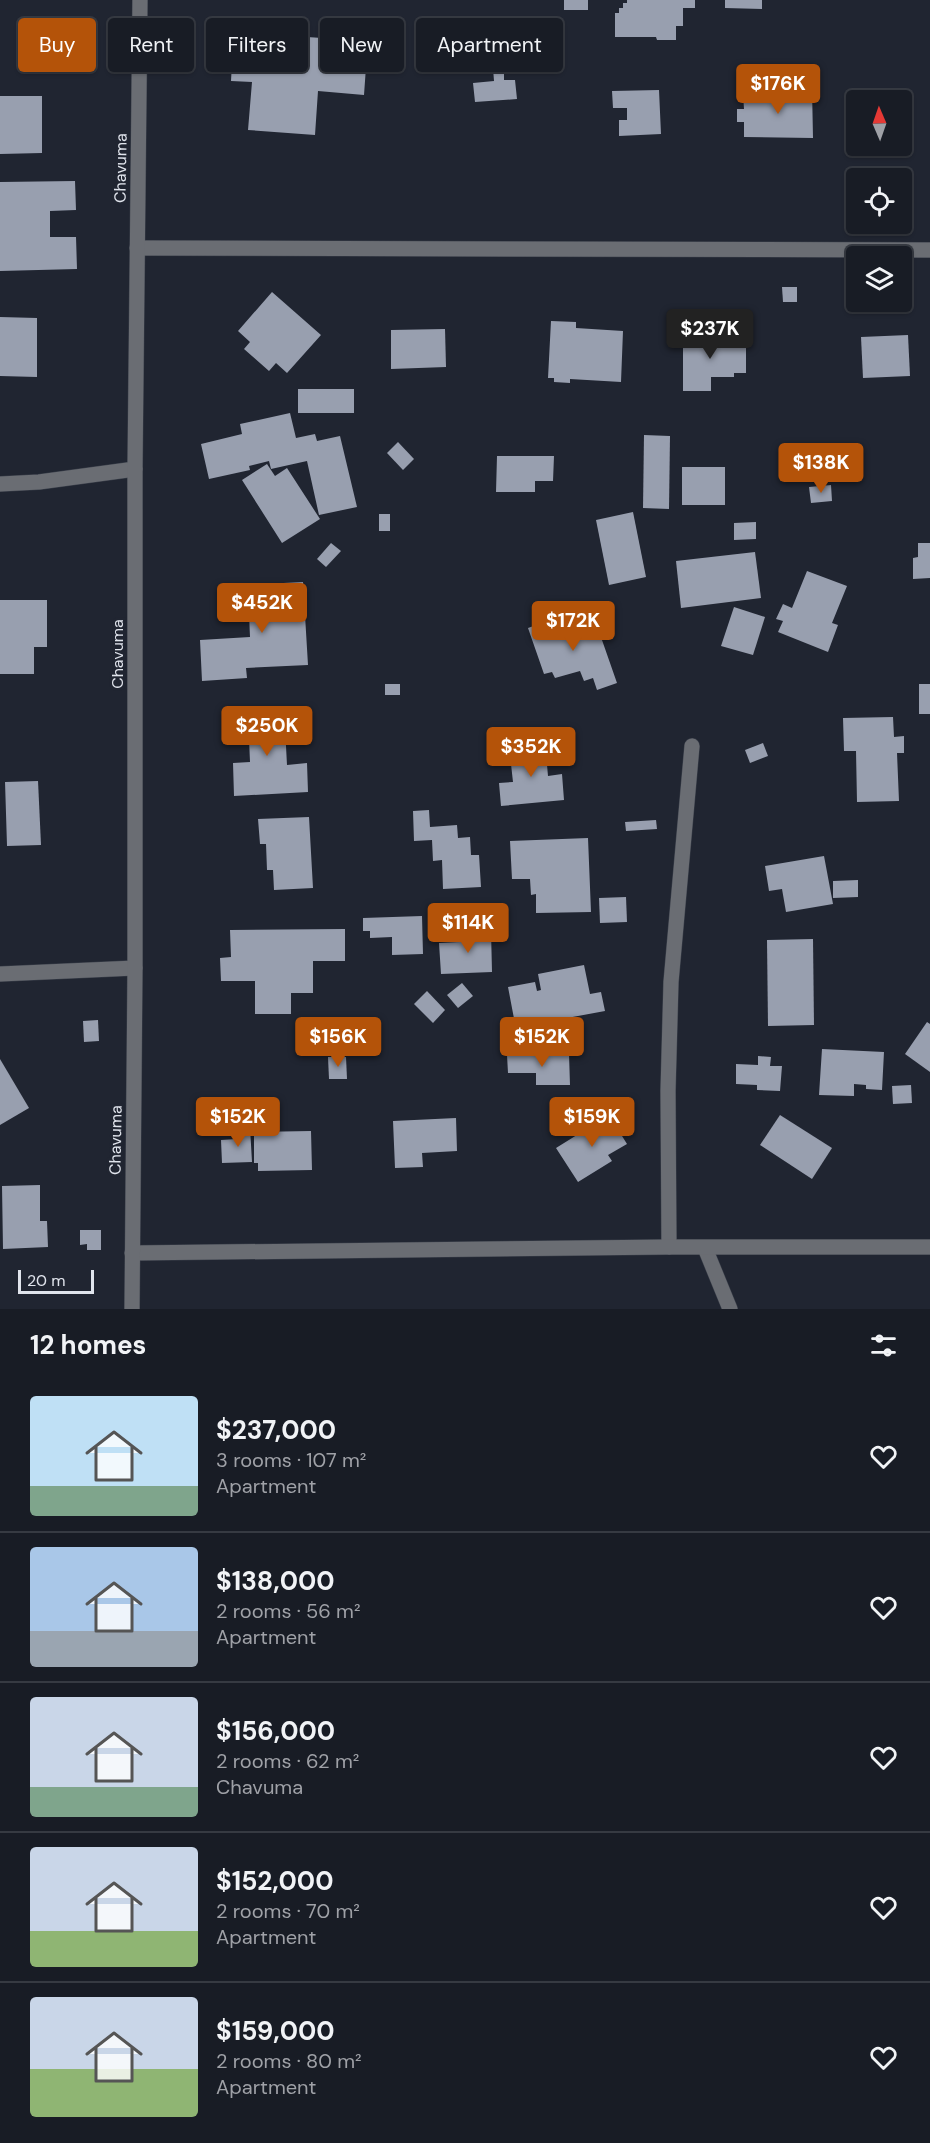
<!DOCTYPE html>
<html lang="en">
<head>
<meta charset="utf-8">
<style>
	:root { --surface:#181c25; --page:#252932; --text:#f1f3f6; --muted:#9fa1a7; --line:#363a42; --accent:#b45309 }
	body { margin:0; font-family:"DM Sans",sans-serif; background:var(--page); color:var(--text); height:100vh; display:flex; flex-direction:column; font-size:22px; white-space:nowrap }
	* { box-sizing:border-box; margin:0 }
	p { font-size:20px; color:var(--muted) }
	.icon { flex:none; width:33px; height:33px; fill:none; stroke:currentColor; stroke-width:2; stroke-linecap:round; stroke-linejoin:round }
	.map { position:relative; height:1309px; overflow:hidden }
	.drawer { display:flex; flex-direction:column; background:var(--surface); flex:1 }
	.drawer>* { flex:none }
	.hud { position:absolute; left:18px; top:18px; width:600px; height:54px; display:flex; gap:12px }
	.needle { width:39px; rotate:358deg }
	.buttons { position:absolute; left:846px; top:90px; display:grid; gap:12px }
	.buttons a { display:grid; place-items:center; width:66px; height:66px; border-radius:6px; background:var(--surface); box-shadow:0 2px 4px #0004,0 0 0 2px var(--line); font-size:30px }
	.scale { position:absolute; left:18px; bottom:15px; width:76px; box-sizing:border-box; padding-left:6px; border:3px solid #e0e4ec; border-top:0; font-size:16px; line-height:21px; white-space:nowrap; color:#e0e4ec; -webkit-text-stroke:4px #202531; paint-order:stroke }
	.price { position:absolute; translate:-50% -51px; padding:0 14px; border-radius:6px; background:var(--accent); color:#fff; font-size:20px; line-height:39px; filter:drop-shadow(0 2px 3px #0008) }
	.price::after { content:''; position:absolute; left:50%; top:36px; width:18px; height:14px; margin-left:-9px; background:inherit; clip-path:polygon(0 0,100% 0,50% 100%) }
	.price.active { background:#222; color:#fff }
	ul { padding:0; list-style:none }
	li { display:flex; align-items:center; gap:18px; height:150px; padding:0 30px }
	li+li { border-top:2px solid var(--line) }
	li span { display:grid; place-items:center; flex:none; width:168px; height:120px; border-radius:6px; color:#555 }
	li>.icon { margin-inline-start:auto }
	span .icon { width:72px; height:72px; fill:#fffc; stroke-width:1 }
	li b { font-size:26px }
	h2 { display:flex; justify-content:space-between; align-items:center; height:72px; padding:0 30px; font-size:26px }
	.chip { padding:0 21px; border-radius:6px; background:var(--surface); box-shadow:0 2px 4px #0004,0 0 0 2px var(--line); font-size:21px; line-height:54px }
	.chip.active { background:var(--accent); color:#fff }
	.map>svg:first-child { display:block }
</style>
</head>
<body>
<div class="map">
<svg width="930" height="1309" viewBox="0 0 930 1309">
	<rect width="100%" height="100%" fill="#202531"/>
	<g fill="#989faf">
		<rect x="564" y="0" width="24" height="10"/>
		<path d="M627 0H695V8H683V26H676V40H657L656 37H615V13H619V8H623V3H627Z"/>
		<path d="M725 0H762V9L725 8Z"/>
		<path d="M307 37 337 39V51L367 53 364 95 318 91 315 135 248 130 252 82 231 81 233 44 306 49Z"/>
		<path d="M521 51 523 71 504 72V80H515L517 99 475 102 473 83 494 81 493 68 482 69 481 54Z"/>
		<path d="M794 88H812L813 138 744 137V122H737V109H744L743 94 794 93Z"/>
		<path d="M659 90 661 134 619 136V120H627V108H613L612 91Z"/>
		<path d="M0 96H42V153L0 154Z"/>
		<path d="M911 97 913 131 902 132V100H878V99Z"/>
		<path d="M75 181 76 210 50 211V237H76L77 269 0 271V182Z"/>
		<path d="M782 287H797V302H783Z"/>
		<path d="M272 292 321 335 287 373 276 363 269 371 244 349 250 342 238 331Z"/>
		<path d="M0 317 37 318V377L0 376Z"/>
		<path d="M551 321 576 322V328L623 331 621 382 570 379V383L554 382V378H548Z"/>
		<path d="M445 329 446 367 391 369V330Z"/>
		<path d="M683 333H711V340H746V373H734V377H711V391H683Z"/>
		<path d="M908 335 910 376 863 378 861 337Z"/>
		<rect x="298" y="389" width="56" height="24"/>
		<path d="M290 413 296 438 315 434 317 441 340 436 357 507 319 515 307 461 271 469 269 461 249 466 250 470 209 479 201 444 242 434 240 424Z"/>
		<path d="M644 435 670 436 669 509 643 508Z"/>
		<path d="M398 442 414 459 403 470 387 453Z"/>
		<path d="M497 456H554L553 481H535V492H496Z"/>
		<path d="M267 464 275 476 287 468 320 519 282 543 242 480Z"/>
		<rect x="682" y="467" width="43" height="38"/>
		<path d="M831 485 832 501 811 503 809 487Z"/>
		<path d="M633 512 646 577 609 585 596 520Z"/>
		<rect x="379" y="514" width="11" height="17"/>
		<path d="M756 522V539L734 540V523Z"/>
		<path d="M331 543 341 551 326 567 317 559Z"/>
		<path d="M918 543H930V578L913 579V558L918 557Z"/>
		<path d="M755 552 761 598 681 608 676 561Z"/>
		<path d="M807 571 847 586 832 623 838 625 828 652 778 632 783 621 776 619 783 604 792 608Z"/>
		<path d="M303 582 308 665 246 668 247 678 202 681 200 640 250 637 249 614H244L242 585Z"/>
		<path d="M0 600H47V647H34V674H0Z"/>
		<path d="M734 607 765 617 753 655 721 646Z"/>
		<path d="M556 618 561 632 595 620 617 683 597 690 593 678 584 681 580 671 555 678 552 672 544 674 528 628Z"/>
		<rect x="385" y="684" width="15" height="11"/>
		<rect x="919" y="684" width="11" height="30"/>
		<path d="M284 708 287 765 307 763 308 792 234 796 233 763 250 762 249 739H241L240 710Z"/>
		<path d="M893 717 894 737 904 736V753H897L899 801 857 802 856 751H844L843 718Z"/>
		<path d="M545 742 548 776 562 774 564 800 501 806 499 783 513 782 509 746Z"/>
		<path d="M763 743 768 756 750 763 745 750Z"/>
		<path d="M38 781 41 845 7 846 5 782Z"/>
		<path d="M429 810 430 827 457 825 458 838 470 837 471 855H479L481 887 443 889 442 860 433 861 432 840 414 841 413 811Z"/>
		<path d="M309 817 313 888 274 890 273 870H267L266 844H260L258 819Z"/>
		<path d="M656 820 657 829 626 831 625 822Z"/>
		<path d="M588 838 591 912 536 913V894L531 895 530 879H512L510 841Z"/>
		<path d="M824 856 833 904 786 912 782 889 769 891 765 866Z"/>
		<path d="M858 880V897L833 898V881Z"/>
		<path d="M626 897 627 922 600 923 599 898Z"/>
		<path d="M422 916 423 954 392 955V937L370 938V931H363V918Z"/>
		<path d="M345 929V961H313V993H291V1014H255V981H221L220 958 231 957 230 930Z"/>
		<path d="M491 930 492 972 441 974 439 943 460 942V931Z"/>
		<path d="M813 939 814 1025 768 1026 767 940Z"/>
		<path d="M584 965 590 994 601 992 605 1011 551 1021 552 1029 525 1035 524 1027 516 1029 508 987 535 982 537 991 541 990 538 974Z"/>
		<path d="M462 983 473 996 458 1008 447 995Z"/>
		<path d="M427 991 445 1010 433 1023 414 1004Z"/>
		<path d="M98 1020 99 1041 84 1042 83 1021Z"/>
		<path d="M927 1022 930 1024V1072L905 1054Z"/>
		<path d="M822 1049 884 1052 882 1090 866 1089V1085L854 1084V1096L819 1095Z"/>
		<path d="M569 1054 570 1085H536V1073H508L507 1055Z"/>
		<path d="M758 1056 771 1057 770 1066H782L780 1091 757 1090V1085L736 1084V1064L758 1065Z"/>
		<path d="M328 1057H346L347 1079H329Z"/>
		<path d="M0 1059 29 1108 0 1125Z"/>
		<path d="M911 1085 912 1103 893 1104 892 1086Z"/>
		<path d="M609 1115 627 1144 608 1155 612 1161 578 1182 556 1148Z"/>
		<path d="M780 1115 832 1148 812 1179 760 1145Z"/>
		<path d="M456 1118 457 1151 422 1153 423 1167 395 1168 393 1121Z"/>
		<path d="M250 1127 252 1162 222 1163 221 1140 236 1139V1128Z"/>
		<path d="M311 1131 312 1170 258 1171V1163H254V1132Z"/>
		<path d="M40 1185V1221H47L48 1247 3 1249 2 1186Z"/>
		<path d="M80 1230H101V1250H87V1244L80 1245Z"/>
	</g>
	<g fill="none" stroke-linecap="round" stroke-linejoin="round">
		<g stroke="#3b404b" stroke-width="16">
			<g id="minor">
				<path d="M137 248 930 250"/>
				<path d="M0 484 39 482 135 469"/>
				<path d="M0 974 135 968"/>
				<path d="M669 1247 668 1091 671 982 692 746"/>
				<path d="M705 1248 730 1309"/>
				<path d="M132 1253 669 1247H930"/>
				<path d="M132 1309 135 968V469L140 0"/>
			</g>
		</g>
		<use href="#minor" stroke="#6a6d73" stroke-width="15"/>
	</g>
	<g text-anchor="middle" stroke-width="6" stroke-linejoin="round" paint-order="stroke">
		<g font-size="16" fill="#e0e4ec" stroke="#202531">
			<text transform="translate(120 168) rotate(-89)" y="6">Chavuma</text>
			<text transform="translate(117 654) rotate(-90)" y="6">Chavuma</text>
			<text transform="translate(115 1140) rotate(-89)" y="6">Chavuma</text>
		</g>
	</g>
</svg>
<div class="buttons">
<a><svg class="needle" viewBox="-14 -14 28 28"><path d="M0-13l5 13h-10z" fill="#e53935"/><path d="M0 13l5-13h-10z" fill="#9fa1a7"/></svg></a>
<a><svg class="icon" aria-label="locate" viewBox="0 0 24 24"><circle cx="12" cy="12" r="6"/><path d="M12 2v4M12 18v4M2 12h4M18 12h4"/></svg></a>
<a><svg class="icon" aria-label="layers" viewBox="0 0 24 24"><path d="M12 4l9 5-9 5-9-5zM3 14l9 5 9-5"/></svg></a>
</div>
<div class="scale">20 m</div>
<b class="price" style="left:778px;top:115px">$176K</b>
<b class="price active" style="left:710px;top:360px">$237K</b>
<b class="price" style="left:821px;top:494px">$138K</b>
<b class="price" style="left:262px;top:634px">$452K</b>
<b class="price" style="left:573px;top:652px">$172K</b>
<b class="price" style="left:267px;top:757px">$250K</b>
<b class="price" style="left:531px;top:778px">$352K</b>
<b class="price" style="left:468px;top:954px">$114K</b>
<b class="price" style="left:338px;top:1068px">$156K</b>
<b class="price" style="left:542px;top:1068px">$152K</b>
<b class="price" style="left:238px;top:1148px">$152K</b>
<b class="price" style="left:592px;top:1148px">$159K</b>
<div class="hud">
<a class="chip active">Buy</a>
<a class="chip">Rent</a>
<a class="chip">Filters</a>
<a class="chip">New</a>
<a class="chip">Apartment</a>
</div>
</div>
<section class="drawer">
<h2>12 homes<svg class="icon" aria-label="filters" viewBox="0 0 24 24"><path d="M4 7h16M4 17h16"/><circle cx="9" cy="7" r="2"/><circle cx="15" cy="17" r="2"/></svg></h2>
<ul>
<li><span style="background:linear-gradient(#bfe0f5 75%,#7fa58c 0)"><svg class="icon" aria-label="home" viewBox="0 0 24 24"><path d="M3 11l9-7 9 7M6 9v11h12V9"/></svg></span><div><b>$237,000</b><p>3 rooms · 107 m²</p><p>Apartment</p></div><svg class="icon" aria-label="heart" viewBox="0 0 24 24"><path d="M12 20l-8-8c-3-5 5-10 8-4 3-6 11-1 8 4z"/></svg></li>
<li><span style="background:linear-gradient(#a9c7e8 70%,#9aa5b1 0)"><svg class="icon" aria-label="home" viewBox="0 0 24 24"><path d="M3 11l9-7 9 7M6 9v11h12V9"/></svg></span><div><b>$138,000</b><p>2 rooms · 56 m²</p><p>Apartment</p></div><svg class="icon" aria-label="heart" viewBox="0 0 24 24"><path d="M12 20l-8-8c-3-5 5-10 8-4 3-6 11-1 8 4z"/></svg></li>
<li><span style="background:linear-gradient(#c9d6e8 75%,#7fa58c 0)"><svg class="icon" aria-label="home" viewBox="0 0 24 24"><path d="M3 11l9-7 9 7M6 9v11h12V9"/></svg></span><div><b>$156,000</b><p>2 rooms · 62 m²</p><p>Chavuma</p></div><svg class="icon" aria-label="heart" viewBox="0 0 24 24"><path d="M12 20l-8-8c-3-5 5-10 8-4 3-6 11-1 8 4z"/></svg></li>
<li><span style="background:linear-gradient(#c9d6e8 70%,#8fb573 0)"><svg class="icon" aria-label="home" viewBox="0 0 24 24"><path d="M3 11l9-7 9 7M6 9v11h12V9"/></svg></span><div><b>$152,000</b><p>2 rooms · 70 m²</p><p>Apartment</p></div><svg class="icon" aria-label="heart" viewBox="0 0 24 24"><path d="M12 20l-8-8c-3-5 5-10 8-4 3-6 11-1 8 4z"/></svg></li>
<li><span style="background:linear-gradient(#c9d6e8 60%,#8fb573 0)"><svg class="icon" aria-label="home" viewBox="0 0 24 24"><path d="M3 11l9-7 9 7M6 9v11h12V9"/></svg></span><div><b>$159,000</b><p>2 rooms · 80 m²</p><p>Apartment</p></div><svg class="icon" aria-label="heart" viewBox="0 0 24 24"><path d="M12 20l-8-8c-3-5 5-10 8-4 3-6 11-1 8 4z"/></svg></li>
</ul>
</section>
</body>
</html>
